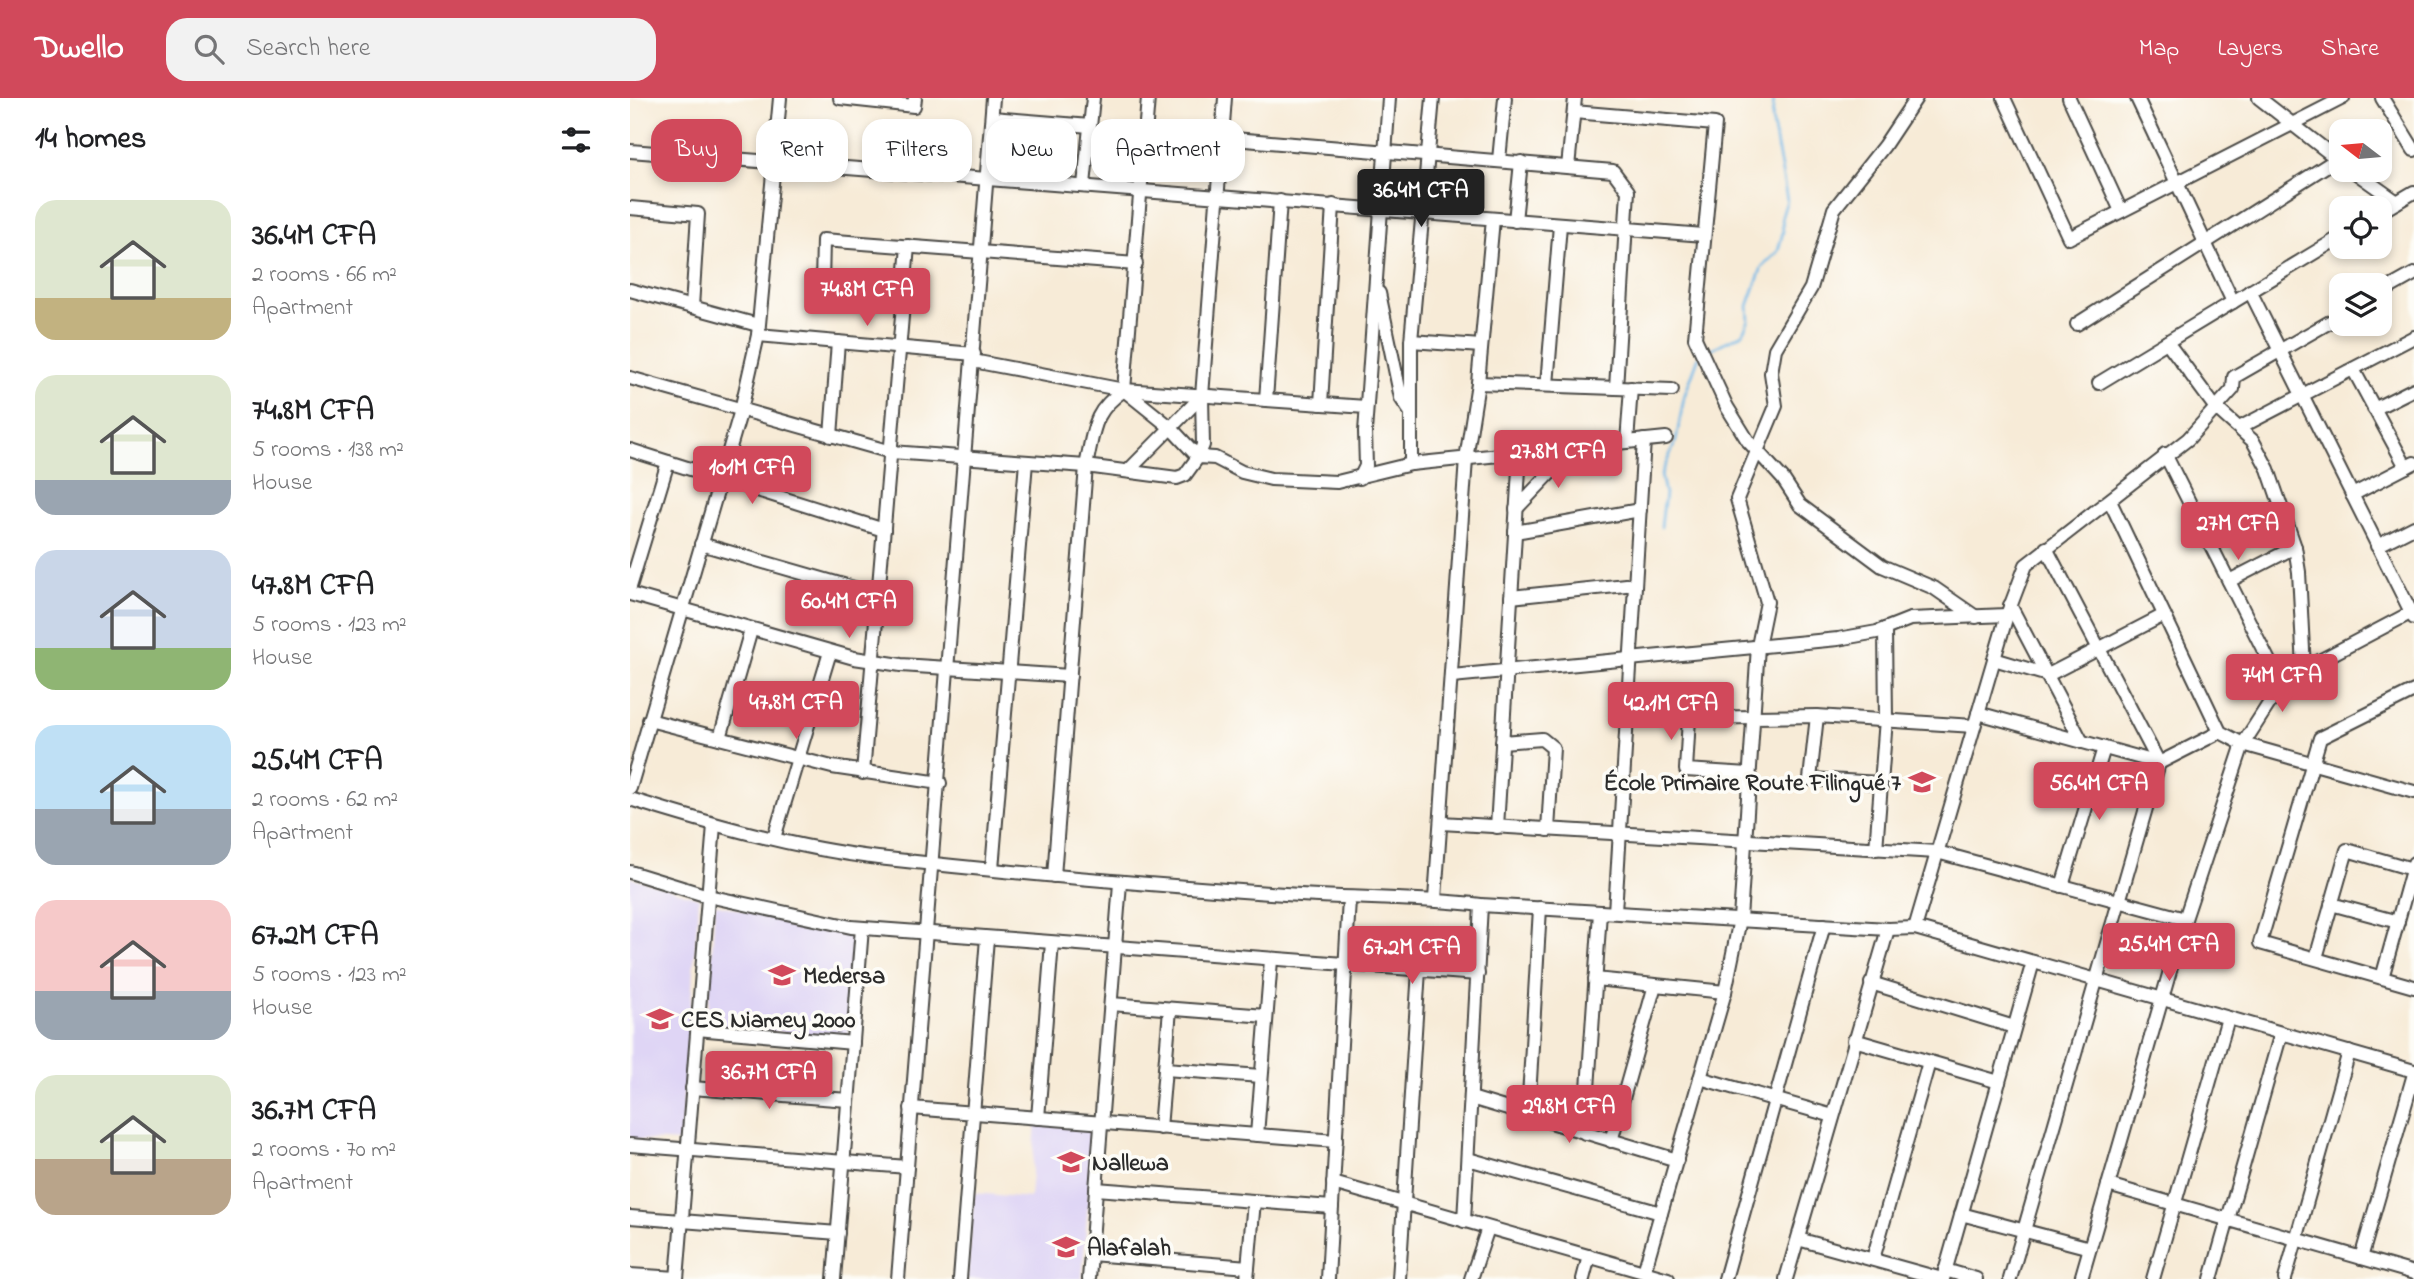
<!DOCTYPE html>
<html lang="en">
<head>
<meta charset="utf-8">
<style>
	:root { --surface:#fff; --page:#f2f2f2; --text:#202124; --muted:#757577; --accent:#d1495b }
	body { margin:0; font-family:"Indie Flower",sans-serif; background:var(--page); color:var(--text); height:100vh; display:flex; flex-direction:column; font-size:26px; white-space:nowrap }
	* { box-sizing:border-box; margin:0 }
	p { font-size:23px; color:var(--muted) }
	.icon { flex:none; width:38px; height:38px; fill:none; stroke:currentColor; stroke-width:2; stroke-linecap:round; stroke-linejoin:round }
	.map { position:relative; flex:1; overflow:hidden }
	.drawer { display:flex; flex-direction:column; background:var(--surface); width:630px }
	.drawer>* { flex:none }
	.top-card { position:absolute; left:21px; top:21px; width:665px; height:63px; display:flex; gap:14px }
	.needle { width:46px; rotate:286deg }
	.buttons { position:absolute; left:1699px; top:21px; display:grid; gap:14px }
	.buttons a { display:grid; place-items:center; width:63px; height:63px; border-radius:14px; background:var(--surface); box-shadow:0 4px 10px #0003; font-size:35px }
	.price { position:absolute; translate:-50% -60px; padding:0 16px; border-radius:7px; background:var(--accent); color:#fff; font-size:23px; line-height:46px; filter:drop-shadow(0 2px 4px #0008) }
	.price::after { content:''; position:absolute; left:50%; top:42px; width:21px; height:16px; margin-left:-10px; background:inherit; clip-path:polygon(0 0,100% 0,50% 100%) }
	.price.current { background:#222; color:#fff }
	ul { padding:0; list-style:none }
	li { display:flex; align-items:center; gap:21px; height:175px; padding:0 35px }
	li span { display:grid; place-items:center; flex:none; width:196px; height:140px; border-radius:21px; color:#555 }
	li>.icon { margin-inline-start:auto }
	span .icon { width:84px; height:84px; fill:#fffc; stroke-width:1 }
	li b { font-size:30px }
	h2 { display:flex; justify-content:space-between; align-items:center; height:84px; padding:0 35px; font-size:30px }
	.chip { padding:0 24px; border-radius:21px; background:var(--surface); box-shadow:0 4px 10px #0003; font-size:24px; line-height:63px }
	.chip.current { background:var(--accent); color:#fff }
	header { display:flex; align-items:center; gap:42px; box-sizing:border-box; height:98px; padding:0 35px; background:var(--accent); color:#fff }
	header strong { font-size:33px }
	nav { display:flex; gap:38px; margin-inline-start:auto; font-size:24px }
	.search { width:490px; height:63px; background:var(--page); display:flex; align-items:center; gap:18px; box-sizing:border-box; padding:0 24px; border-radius:21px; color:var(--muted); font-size:26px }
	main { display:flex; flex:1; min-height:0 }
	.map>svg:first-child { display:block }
</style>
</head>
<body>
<header>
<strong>Dwello</strong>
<div class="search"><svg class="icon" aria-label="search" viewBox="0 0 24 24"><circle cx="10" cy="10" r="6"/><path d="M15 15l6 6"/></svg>Search here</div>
<nav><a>Map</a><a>Layers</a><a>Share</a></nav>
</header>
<main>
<section class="drawer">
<h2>14 homes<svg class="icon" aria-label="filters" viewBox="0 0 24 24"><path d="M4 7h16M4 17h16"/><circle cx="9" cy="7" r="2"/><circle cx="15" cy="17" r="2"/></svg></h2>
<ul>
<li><span style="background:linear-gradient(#dfe7d0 70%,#c2b280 0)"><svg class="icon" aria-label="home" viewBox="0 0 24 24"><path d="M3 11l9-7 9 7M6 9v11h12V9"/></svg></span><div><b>36.4M CFA</b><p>2 rooms · 66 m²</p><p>Apartment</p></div></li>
<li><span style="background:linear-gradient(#dfe7d0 75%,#9aa5b1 0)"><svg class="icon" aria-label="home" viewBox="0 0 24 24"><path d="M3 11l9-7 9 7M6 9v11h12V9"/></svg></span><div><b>74.8M CFA</b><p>5 rooms · 138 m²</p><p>House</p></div></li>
<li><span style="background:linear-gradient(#c9d6e8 70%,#8fb573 0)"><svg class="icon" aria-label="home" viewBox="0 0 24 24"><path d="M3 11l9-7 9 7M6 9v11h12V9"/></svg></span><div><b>47.8M CFA</b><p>5 rooms · 123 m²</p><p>House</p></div></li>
<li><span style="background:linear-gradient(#bfe0f5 60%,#9aa5b1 0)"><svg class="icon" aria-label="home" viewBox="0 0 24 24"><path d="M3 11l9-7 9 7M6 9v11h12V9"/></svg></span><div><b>25.4M CFA</b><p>2 rooms · 62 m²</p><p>Apartment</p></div></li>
<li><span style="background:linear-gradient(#f6c9c9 65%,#9aa5b1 0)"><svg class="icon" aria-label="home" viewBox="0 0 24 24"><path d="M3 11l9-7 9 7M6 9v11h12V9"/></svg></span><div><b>67.2M CFA</b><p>5 rooms · 123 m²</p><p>House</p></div></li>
<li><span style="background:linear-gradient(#dfe7d0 60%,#b9a48a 0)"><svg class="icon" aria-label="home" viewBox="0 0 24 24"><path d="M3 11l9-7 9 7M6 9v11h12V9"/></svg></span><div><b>36.7M CFA</b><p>2 rooms · 70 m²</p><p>Apartment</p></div></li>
</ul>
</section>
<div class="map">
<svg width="1784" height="1181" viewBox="0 0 1784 1181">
	<rect width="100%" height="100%" fill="#fdfcf7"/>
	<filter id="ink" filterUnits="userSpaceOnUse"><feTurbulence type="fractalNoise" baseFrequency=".0143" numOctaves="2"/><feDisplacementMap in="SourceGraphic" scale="14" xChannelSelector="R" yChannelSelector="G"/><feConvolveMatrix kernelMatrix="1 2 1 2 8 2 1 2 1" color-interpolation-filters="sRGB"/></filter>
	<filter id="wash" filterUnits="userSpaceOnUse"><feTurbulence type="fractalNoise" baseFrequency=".00686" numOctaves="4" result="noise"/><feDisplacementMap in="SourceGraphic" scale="28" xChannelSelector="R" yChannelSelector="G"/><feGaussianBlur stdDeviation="1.57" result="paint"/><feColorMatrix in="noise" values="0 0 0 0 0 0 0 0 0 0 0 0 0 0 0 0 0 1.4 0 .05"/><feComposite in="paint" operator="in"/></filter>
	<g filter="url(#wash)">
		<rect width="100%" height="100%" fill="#f7ebd7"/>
		<g fill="#dfd5f5">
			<path d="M0 779 69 800 50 1044 0 1041Z"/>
			<path d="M85 806 227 838 218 940 77 927Z"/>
			<path d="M406 1025 464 1030 452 1181H337L344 1095 400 1100Z"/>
		</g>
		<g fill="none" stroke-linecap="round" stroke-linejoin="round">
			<g stroke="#70b8e8" stroke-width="2.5">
				<path d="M1077 253 1112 236 1119 222 1118 208 1132 169 1148 153 1153 134 1152 118 1157 102 1142 21 1144 0"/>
				<path d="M1031 429 1035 396 1031 377 1046 343 1054 299 1069 258"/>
			</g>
		</g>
	</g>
	<g filter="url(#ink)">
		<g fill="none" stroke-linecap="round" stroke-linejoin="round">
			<g stroke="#4a4845" stroke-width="16">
				<g id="minor">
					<path d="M210 0 284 8 285 0"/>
					<path d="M1374 0 1439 140 1713 0"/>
					<path d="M1439 0 1491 113"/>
					<path d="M1507 0 1603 204"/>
					<path d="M1629 0 1711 64"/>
					<path d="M1752 0 1784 52"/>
					<path d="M944 14 1085 26 1065 240 1097 309 1118 343 1153 381 1170 407 1252 468 1304 490 1346 519"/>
					<path d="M362 20 460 28"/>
					<path d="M592 40 983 73 998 93 986 290"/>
					<path d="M0 53 1074 137"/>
					<path d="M869 62 875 0"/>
					<path d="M938 69 945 0"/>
					<path d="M1722 72 1767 104"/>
					<path d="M454 87 463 0"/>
					<path d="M0 110 68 116 62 209"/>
					<path d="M1750 114 1784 94"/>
					<path d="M885 123 891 64"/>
					<path d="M0 192 128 227"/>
					<path d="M274 193 192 187 193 142 506 166"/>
					<path d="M1620 193 1784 520"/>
					<path d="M749 195 771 300 781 315"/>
					<path d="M1750 195 1784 176"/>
					<path d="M1447 226 1707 61"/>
					<path d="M128 237 344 256"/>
					<path d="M781 243 851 248"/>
					<path d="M1537 244 1585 309 1623 343 1638 371 1665 449 1669 474 1674 571"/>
					<path d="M343 263 494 292 736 309"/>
					<path d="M1723 271 1776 369"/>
					<path d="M0 280 261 354 456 368 547 380 555 377 568 359 585 360 612 374 641 381 707 384 781 366 1036 340"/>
					<path d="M848 285 1042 292"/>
					<path d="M1469 285 1712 138"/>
					<path d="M917 287 930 127"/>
					<path d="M494 292 540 329 568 359 573 347 572 298 595 0"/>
					<path d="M636 302 650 103"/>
					<path d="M691 306 703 107"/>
					<path d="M1744 311 1784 291"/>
					<path d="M1609 330 1784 239"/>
					<path d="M201 338 208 244"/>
					<path d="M997 344 1001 290"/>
					<path d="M0 352 254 432"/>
					<path d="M1535 356 1651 587"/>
					<path d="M781 366V243L803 0"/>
					<path d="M499 372 572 298"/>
					<path d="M730 380 736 368 735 334 759 0"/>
					<path d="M1722 397 1784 365"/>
					<path d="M1480 403 1590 634 1613 646 1784 694"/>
					<path d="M886 411 945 349"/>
					<path d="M885 434 1010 412"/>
					<path d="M71 446 248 497"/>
					<path d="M1747 448 1784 429"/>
					<path d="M1599 483 1665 449"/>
					<path d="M0 489 38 364"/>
					<path d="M0 496 224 560 271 567 440 578"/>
					<path d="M881 499 1005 486"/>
					<path d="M1380 507 1452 644"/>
					<path d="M1364 561 1418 577 1534 517"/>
					<path d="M822 578 1208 541 1247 534 1280 521 1377 517"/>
					<path d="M1784 593 1690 640 1630 845 1784 889"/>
					<path d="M1348 615 1529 665 1590 634"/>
					<path d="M1187 618 1180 681 1251 685"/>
					<path d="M19 622 202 669 310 685"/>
					<path d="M90 640 121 532"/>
					<path d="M872 644 912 641 923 650 918 732"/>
					<path d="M233 675 278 148"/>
					<path d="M1119 676 1056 672 1059 620 1187 618 1344 628"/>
					<path d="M0 690 111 312 128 237 150 0"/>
					<path d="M0 701C80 726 164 750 248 760 383 775 519 787 655 796 721 801 786 799 851 807L1258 831 1285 830 1784 973"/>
					<path d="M811 725 1307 754 1555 821"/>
					<path d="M867 729 890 355"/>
					<path d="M144 740 200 554"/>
					<path d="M1246 751 1256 621 1255 531"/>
					<path d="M362 771 396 364"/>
					<path d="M0 774 78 798 221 829 848 876"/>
					<path d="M424 778 456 368C464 332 462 314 494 292L518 0"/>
					<path d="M1432 788 1474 650"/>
					<path d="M805 801 836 361 848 285 863 121"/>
					<path d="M1701 806 1768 824"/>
					<path d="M985 814 1014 342"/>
					<path d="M1285 830 1377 517 1396 467 1558 341 1603 291 1604 279 1712 217"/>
					<path d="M1686 860 1717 752 1782 771"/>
					<path d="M1752 880 1784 765"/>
					<path d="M965 881 1095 894"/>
					<path d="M1241 885 1384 929"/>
					<path d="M481 906 636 918"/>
					<path d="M67 931 223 945"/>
					<path d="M1224 942 1369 984"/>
					<path d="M535 971 631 978"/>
					<path d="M1070 980 1203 1018"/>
					<path d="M62 990 218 1002"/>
					<path d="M841 1000 1047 1062"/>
					<path d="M281 1010 706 1043"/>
					<path d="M898 1017 910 810"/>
					<path d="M408 1020 422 845"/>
					<path d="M530 1030 540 911"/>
					<path d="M955 1035 970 814"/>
					<path d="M627 1037 641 862"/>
					<path d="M981 1043 1025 887"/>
					<path d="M0 1047 277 1069"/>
					<path d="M838 1061 1031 1115"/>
					<path d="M703 1085 1038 1181"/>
					<path d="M1478 1087 1784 1175"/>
					<path d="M466 1091 702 1109"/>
					<path d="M1331 1116 1460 1150"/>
					<path d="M0 1119 208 1135"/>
					<path d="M834 1123 851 807"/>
					<path d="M1168 1141 1312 1181"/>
					<path d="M461 1156 618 1169"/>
					<path d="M1731 1160 1784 976"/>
					<path d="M1243 1161 1299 964"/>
					<path d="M1315 1172 1346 1181"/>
					<path d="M1014 1174 1095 894 1110 821 1128 548 1137 504 1107 401 1146 308 1141 275 1145 251 1181 190 1204 111 1254 48 1286 0"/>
					<path d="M0 1177 47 1180"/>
					<path d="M47 1181 84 727"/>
					<path d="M204 1181 232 830"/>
					<path d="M268 1181 363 0"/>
					<path d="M330 1181 357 840"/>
					<path d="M459 1181 490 785"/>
					<path d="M617 1181 624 1103"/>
					<path d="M698 1181 719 801"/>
					<path d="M769 1181 789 872"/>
					<path d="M841 1181 858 1130"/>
					<path d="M953 1181 959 1158"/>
					<path d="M1095 1181 1194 827"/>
					<path d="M1156 1181 1258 831"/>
					<path d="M1313 1181 1403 864"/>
					<path d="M1380 1181 1529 665 1416 450"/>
					<path d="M1451 1181 1555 821 1613 646 1651 587 1674 571 1784 513"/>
					<path d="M1523 1181 1598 920"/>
					<path d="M1581 1181 1651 935"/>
					<path d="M1655 1181 1719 954"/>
				</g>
			</g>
			<use href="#minor" stroke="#fff" stroke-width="12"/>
		</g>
	</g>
	<defs>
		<g id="school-bare" transform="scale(2.1)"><path d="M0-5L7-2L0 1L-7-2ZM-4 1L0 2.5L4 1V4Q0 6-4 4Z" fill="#d1495b" stroke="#fdfcf7" stroke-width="2.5" paint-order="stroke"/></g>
	</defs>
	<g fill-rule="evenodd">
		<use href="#school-bare" x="1292" y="684"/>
		<use href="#school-bare" x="152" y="877"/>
		<use href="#school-bare" x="30" y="921"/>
		<use href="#school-bare" x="441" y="1064"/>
		<use href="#school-bare" x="436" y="1149"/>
	</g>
	<g text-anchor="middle" stroke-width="7" stroke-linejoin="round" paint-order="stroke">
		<g font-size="24" font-weight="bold" fill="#2b2b2b" stroke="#fdfcf7" text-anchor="start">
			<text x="1271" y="692" text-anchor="end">École Primaire Route Filingué 7</text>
			<text x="173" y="885">Medersa</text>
			<text x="51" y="929">CES Niamey 2000</text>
			<text x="462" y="1072">Nallewa</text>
			<text x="457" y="1157">Alafalah</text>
		</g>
	</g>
</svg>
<div class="buttons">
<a><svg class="needle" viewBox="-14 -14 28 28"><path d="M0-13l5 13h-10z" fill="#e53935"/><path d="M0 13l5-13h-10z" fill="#757577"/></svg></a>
<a><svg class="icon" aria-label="locate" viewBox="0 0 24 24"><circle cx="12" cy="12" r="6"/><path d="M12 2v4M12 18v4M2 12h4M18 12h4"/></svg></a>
<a><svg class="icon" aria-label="layers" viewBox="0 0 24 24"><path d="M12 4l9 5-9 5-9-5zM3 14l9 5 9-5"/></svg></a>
</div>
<b class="price current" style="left:791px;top:131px">36.4M CFA</b>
<b class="price" style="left:237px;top:230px">74.8M CFA</b>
<b class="price" style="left:928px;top:392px">27.8M CFA</b>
<b class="price" style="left:122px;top:408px">101M CFA</b>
<b class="price" style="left:1608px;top:464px">27M CFA</b>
<b class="price" style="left:219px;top:542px">60.4M CFA</b>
<b class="price" style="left:1652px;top:616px">74M CFA</b>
<b class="price" style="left:166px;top:643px">47.8M CFA</b>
<b class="price" style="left:1041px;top:644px">42.1M CFA</b>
<b class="price" style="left:1469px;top:724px">56.4M CFA</b>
<b class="price" style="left:1539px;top:885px">25.4M CFA</b>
<b class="price" style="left:782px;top:888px">67.2M CFA</b>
<b class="price" style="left:139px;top:1013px">36.7M CFA</b>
<b class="price" style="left:939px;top:1047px">29.8M CFA</b>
<div class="top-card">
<a class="chip current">Buy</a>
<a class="chip">Rent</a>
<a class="chip">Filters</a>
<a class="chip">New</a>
<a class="chip">Apartment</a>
</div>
</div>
</main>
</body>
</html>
